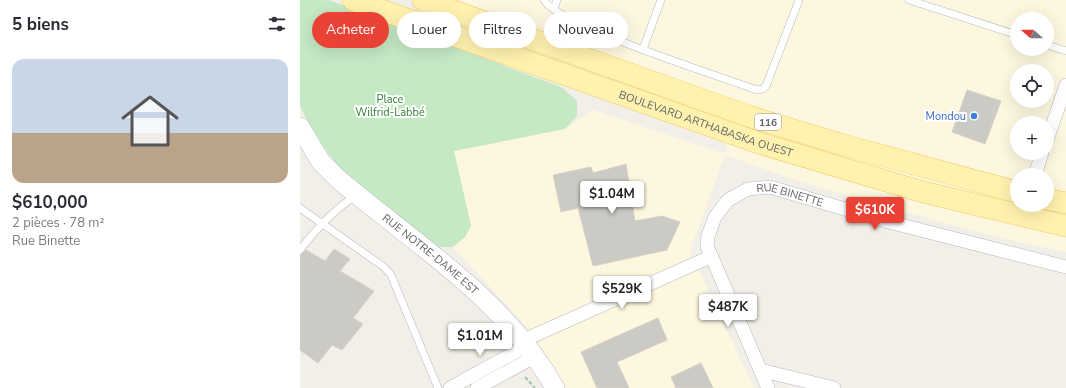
<!DOCTYPE html>
<html lang="fr">
<head>
<meta charset="utf-8">
<style>
	:root { --surface:#fff; --page:#f7f7f7; --text:#2b2b33; --muted:#7c7c81; --accent:#ea4335 }
	body { margin:0; font-family:"Nunito Sans",sans-serif; background:var(--page); color:var(--text); height:100vh; display:flex; flex-direction:column; font-size:15px; white-space:nowrap }
	* { box-sizing:border-box; margin:0 }
	p { font-size:13px; color:var(--muted) }
	.icon { flex:none; width:22px; height:22px; fill:none; stroke:currentColor; stroke-width:2; stroke-linecap:round; stroke-linejoin:round }
	.map { position:relative; flex:1; overflow:hidden }
	.panel { display:flex; flex-direction:column; background:var(--surface); width:300px }
	.panel>* { flex:none }
	.top-card { position:absolute; left:12px; top:12px; width:380px; height:36px; display:flex; gap:8px }
	.needle { width:26px; rotate:290deg }
	.buttons { position:absolute; left:710px; top:12px; display:grid; gap:8px }
	.buttons a { display:grid; place-items:center; width:44px; height:44px; border-radius:50%; background:var(--surface); box-shadow:0 4px 16px #0002; font-size:20px }
	.price { position:absolute; translate:-50% -34px; padding:0 9px; border-radius:4px; background:#fff; color:#222; font-size:13px; line-height:26px; filter:drop-shadow(0 1px 2px #0008) }
	.price::after { content:''; position:absolute; left:50%; top:24px; width:12px; height:9px; margin-left:-6px; background:inherit; clip-path:polygon(0 0,100% 0,50% 100%) }
	.price.current { background:var(--accent); color:#fff }
	ul { padding:0; list-style:none }
	li { display:grid; align-content:center; gap:8px; height:212px; padding:0 12px }
	li span { display:grid; place-items:center; height:124px; border-radius:12px; color:#555 }
	li>.icon { margin-inline-start:auto }
	span .icon { width:72px; height:72px; fill:#fffc; stroke-width:1 }
	li b { font-size:17px }
	h2 { display:flex; justify-content:space-between; align-items:center; height:48px; padding:0 12px; font-size:17px }
	.pill { padding:0 14px; border-radius:18px; background:var(--surface); box-shadow:0 4px 16px #0002; font-size:14px; line-height:36px }
	.pill.current { background:var(--accent); color:#fff }
	main { display:flex; flex:1; min-height:0 }
	.map>svg:first-child { display:block }
</style>
</head>
<body>
<main>
<section class="panel">
<h2>5 biens<svg class="icon" aria-label="filters" viewBox="0 0 24 24"><path d="M4 7h16M4 17h16"/><circle cx="9" cy="7" r="2"/><circle cx="15" cy="17" r="2"/></svg></h2>
<ul>
<li><span style="background:linear-gradient(#c9d6e8 60%,#b9a48a 0)"><svg class="icon" aria-label="home" viewBox="0 0 24 24"><path d="M3 11l9-7 9 7M6 9v11h12V9"/></svg></span><div><b>$610,000</b><p>2 pièces · 78 m²</p><p>Rue Binette</p></div></li>
</ul>
</section>
<div class="map">
<svg width="766" height="388" viewBox="0 0 766 388">
	<rect width="100%" height="100%" fill="#f1efe8"/>
	<path fill="#fef7e0" fill-rule="evenodd" d="M157 0H766V252L702 238 586 207 496 180 425 155 390 251 454 388H263L227 327 153 247 165 237 171 226 154 151 265 129 293 110 424 154 442 104ZM717 19H747V49H717ZM717 71H747V101H717ZM717 123H747V153H717ZM717 175H747V205H717Z"/>
	<path fill="#c5e8c5" d="M0 0H29L261 87 277 101V116L265 129 154 151 171 226 165 237 153 247H138C110 225 80 204 53 181 31 161 13 133 0 106Z"/>
	<g fill="#cccac5" stroke="#d6d1c6">
		<path d="M667 90 701 101 685 144 652 132Z"/>
		<path d="M326 164 335 221 362 216 380 222 367 250 293 266 278 208 261 212 253 175 291 167 293 173Z"/>
		<path d="M34 249 50 259 40 271 74 291 53 318 63 324 42 350 32 345 18 363 0 350V255L6 250 25 261Z"/>
		<path d="M358 318 367 340 317 362 329 388H297L281 352Z"/>
		<path d="M401 363 413 388H376L371 377Z"/>
	</g>
	<g fill="none" stroke-linecap="round" stroke-linejoin="round">
		<g stroke="#b5b8bc" stroke-width="8">
			<g id="lane">
				<path d="M244 0C257 25 422 77 457 90L463 89 466 86 499 0"/>
				<path d="M609 0 717 35"/>
				<path d="M254 9 257 0"/>
				<path d="M747 45 766 51"/>
				<path d="M343 49 361 0"/>
				<path d="M0 208 84 267 91 275 138 388"/>
				<path d="M0 250C16 229 34 209 57 195"/>
			</g>
		</g>
		<g stroke="#b5b8bc" stroke-width="14">
			<g id="street">
				<path d="M747 140 766 85"/>
				<path d="M735 175 742 153"/>
				<path d="M224 340 410 257"/>
				<path d="M460 370 534 388"/>
				<path d="M150 388 228 345"/>
				<path d="M177 388 236 356"/>
				<path id="s1" d="M468 388 407 246 408 236 415 217 428 200 448 189 470 187 589 222 766 267"/>
			</g>
		</g>
		<g stroke="#b6babf" stroke-width="20">
			<g id="secondary">
				<path id="s2" d="M0 127 21 162 37 178C113 243 205 298 255 388"/>
			</g>
		</g>
		<g stroke="#f2c960" stroke-width="22">
			<g id="primary">
				<path id="s3" d="M53 0 459 143 623 192 766 226"/>
				<path d="M123 0 448 116 540 144 717 192"/>
				<path d="M747 199 766 203"/>
			</g>
		</g>
		<g stroke="#9cc7a9" stroke-width="2" stroke-dasharray="4 2" stroke-linecap="butt">
			<path d="M187 326 201 347"/>
			<path d="M225 377 235 388"/>
		</g>
		<use href="#lane" stroke="#fff" stroke-width="7"/>
		<use href="#street" stroke="#fff" stroke-width="13"/>
		<use href="#secondary" stroke="#fff" stroke-width="19"/>
		<use href="#primary" stroke="#fff2af" stroke-width="21"/>
	</g>
	<circle fill="#3f7fe0" stroke="#fff" stroke-width="1.5" cx="674" cy="116" r="4"/>
	<g text-anchor="middle" stroke-width="4" stroke-linejoin="round" paint-order="stroke">
		<rect fill="#fff" stroke="#8f9295" stroke-width="1" x="455" y="114" width="26" height="16" rx="3"/>
		<g font-size="10" font-weight="bold" fill="#5f6368">
			<text x="468" y="126">116</text>
		</g>
		<g font-size="11" fill="#348238" stroke="#fff">
			<text x="90" y="103">Place<tspan x="90" dy="13">Wilfrid-Labbé</tspan></text>
		</g>
		<g font-size="11" fill="#366cbe" stroke="#fff" text-anchor="end">
			<text x="666" y="120">Mondou</text>
		</g>
		<g font-size="11" fill="#5f6368" stroke="#fff">
			<text dy="4" stroke="none"><textPath href="#s3" startOffset="374">BOULEVARD ARTHABASKA OUEST</textPath></text>
			<text dy="4" stroke="none"><textPath href="#s1" startOffset="272">RUE BINETTE</textPath></text>
			<text dy="4" stroke="none"><textPath href="#s2" startOffset="184">RUE NOTRE-DAME EST</textPath></text>
		</g>
	</g>
</svg>
<div class="buttons">
<a><svg class="needle" viewBox="-14 -14 28 28"><path d="M0-13l5 13h-10z" fill="#e53935"/><path d="M0 13l5-13h-10z" fill="#7c7c81"/></svg></a>
<a><svg class="icon" aria-label="locate" viewBox="0 0 24 24"><circle cx="12" cy="12" r="6"/><path d="M12 2v4M12 18v4M2 12h4M18 12h4"/></svg></a>
<a>+</a>
<a>−</a>
</div>
<b class="price" style="left:312px;top:215px">$1.04M</b>
<b class="price current" style="left:575px;top:231px">$610K</b>
<b class="price" style="left:322px;top:310px">$529K</b>
<b class="price" style="left:428px;top:328px">$487K</b>
<b class="price" style="left:180px;top:357px">$1.01M</b>
<div class="top-card">
<a class="pill current">Acheter</a>
<a class="pill">Louer</a>
<a class="pill">Filtres</a>
<a class="pill">Nouveau</a>
</div>
</div>
</main>
</body>
</html>
